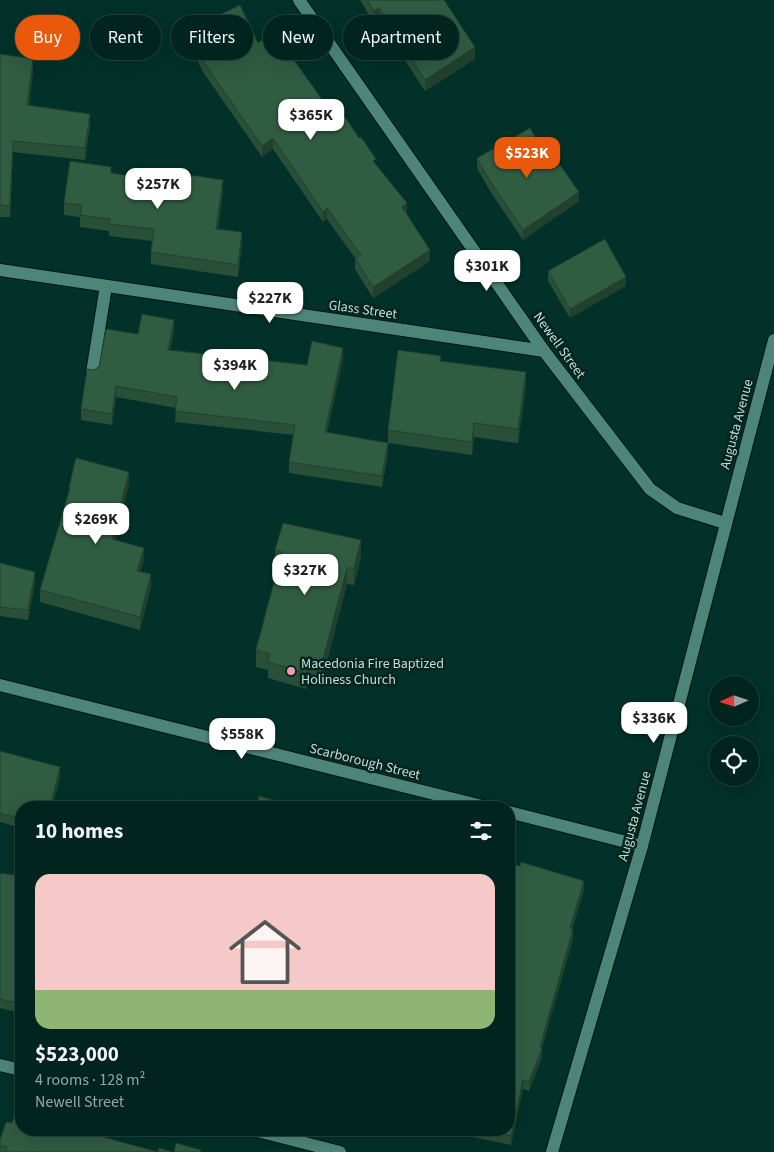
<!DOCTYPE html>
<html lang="en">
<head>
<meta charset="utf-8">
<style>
	:root { --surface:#01251e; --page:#0b2d27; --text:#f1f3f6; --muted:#96a5a4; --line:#23423c; --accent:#ea580c }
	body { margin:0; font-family:"Source Sans 3",sans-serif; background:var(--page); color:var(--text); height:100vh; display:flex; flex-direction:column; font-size:19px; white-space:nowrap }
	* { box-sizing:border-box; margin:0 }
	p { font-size:16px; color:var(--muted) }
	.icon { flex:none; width:28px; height:28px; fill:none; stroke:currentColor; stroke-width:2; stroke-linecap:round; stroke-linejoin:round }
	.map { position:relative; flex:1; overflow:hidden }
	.drawer { position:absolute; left:15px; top:801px; width:500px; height:335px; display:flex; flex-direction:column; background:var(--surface); border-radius:20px; box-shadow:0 5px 20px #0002,0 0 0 1px var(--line) }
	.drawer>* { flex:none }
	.top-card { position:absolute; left:15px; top:15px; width:500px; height:45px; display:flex; gap:10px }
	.needle { width:32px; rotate:267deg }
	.controls { position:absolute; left:709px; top:676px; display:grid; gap:10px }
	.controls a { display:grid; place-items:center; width:50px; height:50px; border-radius:50%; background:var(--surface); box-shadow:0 5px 20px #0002,0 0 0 1px var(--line); font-size:25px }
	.price { position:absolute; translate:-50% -42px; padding:0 11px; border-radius:10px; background:#fff; color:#222; font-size:16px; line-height:32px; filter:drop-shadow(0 1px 2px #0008) }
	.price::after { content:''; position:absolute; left:50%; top:30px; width:15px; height:11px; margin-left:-8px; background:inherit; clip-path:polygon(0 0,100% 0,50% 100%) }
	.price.active { background:var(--accent); color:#fff }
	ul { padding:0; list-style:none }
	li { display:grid; align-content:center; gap:10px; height:265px; padding:0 20px }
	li+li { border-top:1px solid var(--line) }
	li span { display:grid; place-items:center; height:155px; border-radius:15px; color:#555 }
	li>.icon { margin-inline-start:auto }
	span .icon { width:90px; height:90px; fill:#fffc; stroke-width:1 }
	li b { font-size:21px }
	h2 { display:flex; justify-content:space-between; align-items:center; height:60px; padding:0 20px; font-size:21px }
	.tag { padding:0 18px; border-radius:22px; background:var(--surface); box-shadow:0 5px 20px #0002,0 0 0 1px var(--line); font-size:18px; line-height:45px }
	.tag.active { background:var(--accent); color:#fff }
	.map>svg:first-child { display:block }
</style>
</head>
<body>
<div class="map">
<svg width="774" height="1152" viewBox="0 0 774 1152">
	<rect width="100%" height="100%" fill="#013128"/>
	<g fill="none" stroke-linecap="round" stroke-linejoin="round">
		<g stroke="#001711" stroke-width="14">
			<path id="service" d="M92 373 106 286"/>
		</g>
		<g stroke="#001711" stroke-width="14">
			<g id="minor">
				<path d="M299 0 544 351 650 489 677 508 725 523"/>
				<path d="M0 270 544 351"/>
				<path d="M0 685 490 808"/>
				<path d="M509 812 642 846"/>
				<path d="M0 1065 21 1070"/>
				<path d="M254 1130 340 1152"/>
			</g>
		</g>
		<g stroke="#001711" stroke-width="14">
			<path id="secondary" d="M552 1152 642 846 774 340"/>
		</g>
		<use href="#service" stroke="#4d8678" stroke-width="12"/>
		<use href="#minor" stroke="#4d8678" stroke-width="12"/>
		<use href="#secondary" stroke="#4d8678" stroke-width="12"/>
	</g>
	<g fill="#294f39">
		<path d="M360 0H444L475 59 425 91 379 20 374 23Z"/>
		<path d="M188 30 258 43 338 122 376 165 407 214 430 261 373 298 355 269V258L327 219 323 222 273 149 262 157 203 72 188 41Z"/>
		<path d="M0 54 33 71 29 106 90 126 85 160 13 152 10 217H0Z"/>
		<path d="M477 158 553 169 579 201 523 240 490 191 477 168Z"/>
		<path d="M111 173 223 191 218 229 242 244 238 277 151 264V252L152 241 109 236V231L80 227V217L64 215V203Z"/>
		<path d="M548 271 626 286 570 318 548 281Z"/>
		<path d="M174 331 170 350 307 365 343 359 327 433 388 453 382 487 289 473V462L294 435 175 422 176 408 116 397 112 425 81 420V409L94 370 138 334Z"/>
		<path d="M441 361 526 386 518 443 474 437 472 455 388 443V430Z"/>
		<path d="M129 484 115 540 144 560 140 572 151 587 140 630 40 602V590L69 493V487Z"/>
		<path d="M275 550 361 556 354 585 347 584 321 684 308 681 306 689 268 678V670L256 667V650L278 567 275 566Z"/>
		<path d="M0 563 35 582 28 620 0 616Z"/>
		<path d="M0 751 60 777 52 808H21V828L0 822Z"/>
		<path d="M509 863 584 890 572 929 573 939 542 1048V1057L529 1091 523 1089 511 1145 439 1130H509Z"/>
		<path d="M0 873 21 876V1013L0 1008Z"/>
		<path d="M21 1130 158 1152H0V1140Z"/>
	</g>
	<g fill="#22402e">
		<path d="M379 8V20L374 23V11Z"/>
		<path d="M475 47V59L425 91V80Z"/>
		<path d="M33 59V71L27 117V105Z"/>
		<path d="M90 114V126L85 160V148Z"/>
		<path d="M273 138V149L262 157V146Z"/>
		<path d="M13 141V152L10 217V206Z"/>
		<path d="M223 180V191L216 240V229Z"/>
		<path d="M579 192V201L523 240V230Z"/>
		<path d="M407 203V214L402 207Z"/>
		<path d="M327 208V219L323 222V212Z"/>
		<path d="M242 232V244L238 277V265Z"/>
		<path d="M430 250V261L373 298V287Z"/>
		<path d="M626 277V286L570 318V309Z"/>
		<path d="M174 320V331L168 360V350Z"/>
		<path d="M343 348V359L325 443V432Z"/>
		<path d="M526 372V386L518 443V429Z"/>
		<path d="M116 386V397L112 425V414Z"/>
		<path d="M474 423V437L472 455V442Z"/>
		<path d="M388 443V453L382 487V476Z"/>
		<path d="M129 472V484L112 552V539Z"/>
		<path d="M361 540V556L354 585V568Z"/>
		<path d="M144 548V560L137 584V571Z"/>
		<path d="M347 568V584L321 684V667Z"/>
		<path d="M35 572V582L28 620V610Z"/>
		<path d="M151 574V587L140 630V617Z"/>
		<path d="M308 664V681L306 689V673Z"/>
		<path d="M60 767V777L52 808H50Z"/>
		<path d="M584 881V890L570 938V928Z"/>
		<path d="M573 929V939L542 1048V1057L529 1091V1082Z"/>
		<path d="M523 1080V1089L511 1145V1136Z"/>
	</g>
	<g fill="#305c42" stroke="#22402e">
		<path d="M367 0H444L475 47 425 80 379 8 374 11Z"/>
		<path d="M240 5 258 43 274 32 338 122 345 117 359 138 361 137 376 159 373 161 407 203 402 207 430 250 373 287 355 258 361 255 327 208 323 212 273 138 262 146 203 61 188 30Z"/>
		<path d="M0 54 33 59 27 105 90 114 85 148 13 141 10 206 0 205Z"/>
		<path d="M530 128 553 169 560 165 579 192 523 230 490 181 477 158Z"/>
		<path d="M70 161 111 167V173L161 180 163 171 223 180 216 229 242 232 238 265 151 252 154 229 109 224 110 219 80 215 82 205 64 203Z"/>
		<path d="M605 239 626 277 570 309 548 271Z"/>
		<path d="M142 314 174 320 168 350 307 365 312 341 343 348 325 432 388 443 382 476 289 462 295 425 175 411 177 397 116 386 112 414 81 409 87 369 94 370 99 367 106 329 138 334Z"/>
		<path d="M398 350 441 356 440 361 526 372 518 429 474 423 472 442 388 430Z"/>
		<path d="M76 458 129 472 112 539 144 548 137 571 151 574 140 617 40 590 70 488 69 487Z"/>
		<path d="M283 523 361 540 354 568H347L321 667 308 664 306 673 268 662 270 654 256 650 282 552 275 550Z"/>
		<path d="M0 563 35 572 28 610 0 607Z"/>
		<path d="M0 751 60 767 50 808H21V819L0 813Z"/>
		<path d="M259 796 302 808H256Z"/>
		<path d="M177 800 223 808H175Z"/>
		<path d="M521 862 584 881 570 928 573 929 540 1047 542 1048 529 1082 523 1080 511 1136 485 1130H509V863L520 866Z"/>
		<path d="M0 873 21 876V1004L0 999Z"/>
		<path d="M20 1097 21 1098V1130H78L158 1152H6L7 1147 0 1145V1140L6 1122 12 1123Z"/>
		<path d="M176 1143 201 1150 200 1152H174Z"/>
		<path d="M159 1148 172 1152H158Z"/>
	</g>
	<circle fill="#ef9ab9" stroke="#06251f" stroke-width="2" cx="291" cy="671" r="5"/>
	<g text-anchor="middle" stroke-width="5" stroke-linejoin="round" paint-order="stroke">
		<g font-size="14" fill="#c1ddd5" stroke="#06251f">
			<text transform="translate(363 309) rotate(8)" y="5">Glass Street</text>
			<text transform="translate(560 345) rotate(54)" y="5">Newell Street</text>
			<text transform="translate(736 424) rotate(-75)" y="5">Augusta Avenue</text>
			<text transform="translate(365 761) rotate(14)" y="5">Scarborough Street</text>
			<text transform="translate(634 816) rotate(-75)" y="5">Augusta Avenue</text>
		</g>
		<g font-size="14" fill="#c1ddd5" stroke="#06251f" text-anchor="start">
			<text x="301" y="668">Macedonia Fire Baptized<tspan x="301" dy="16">Holiness Church</tspan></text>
		</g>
	</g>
</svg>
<div class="controls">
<a><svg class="needle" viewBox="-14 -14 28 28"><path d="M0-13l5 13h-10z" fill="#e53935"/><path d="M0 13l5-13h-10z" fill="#96a5a4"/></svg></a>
<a><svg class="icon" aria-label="locate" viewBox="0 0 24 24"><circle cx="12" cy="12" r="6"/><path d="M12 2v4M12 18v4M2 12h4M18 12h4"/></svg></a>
</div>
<b class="price" style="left:311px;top:141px">$365K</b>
<b class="price active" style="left:527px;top:179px">$523K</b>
<b class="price" style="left:158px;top:210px">$257K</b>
<b class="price" style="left:487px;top:292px">$301K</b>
<b class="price" style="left:270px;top:324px">$227K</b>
<b class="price" style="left:235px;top:391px">$394K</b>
<b class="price" style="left:96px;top:545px">$269K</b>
<b class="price" style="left:305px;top:596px">$327K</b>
<b class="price" style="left:654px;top:744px">$336K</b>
<b class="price" style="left:242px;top:760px">$558K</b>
<div class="top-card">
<a class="tag active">Buy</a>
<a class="tag">Rent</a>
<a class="tag">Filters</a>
<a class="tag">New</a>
<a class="tag">Apartment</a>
</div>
<section class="drawer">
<h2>10 homes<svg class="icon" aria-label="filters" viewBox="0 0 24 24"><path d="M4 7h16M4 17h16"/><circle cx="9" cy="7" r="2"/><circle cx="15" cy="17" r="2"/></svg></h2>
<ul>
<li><span style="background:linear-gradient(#f6c9c9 75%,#8fb573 0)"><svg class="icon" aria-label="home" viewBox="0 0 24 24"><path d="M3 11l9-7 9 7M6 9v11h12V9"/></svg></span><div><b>$523,000</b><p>4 rooms · 128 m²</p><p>Newell Street</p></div></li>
</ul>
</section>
</div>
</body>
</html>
